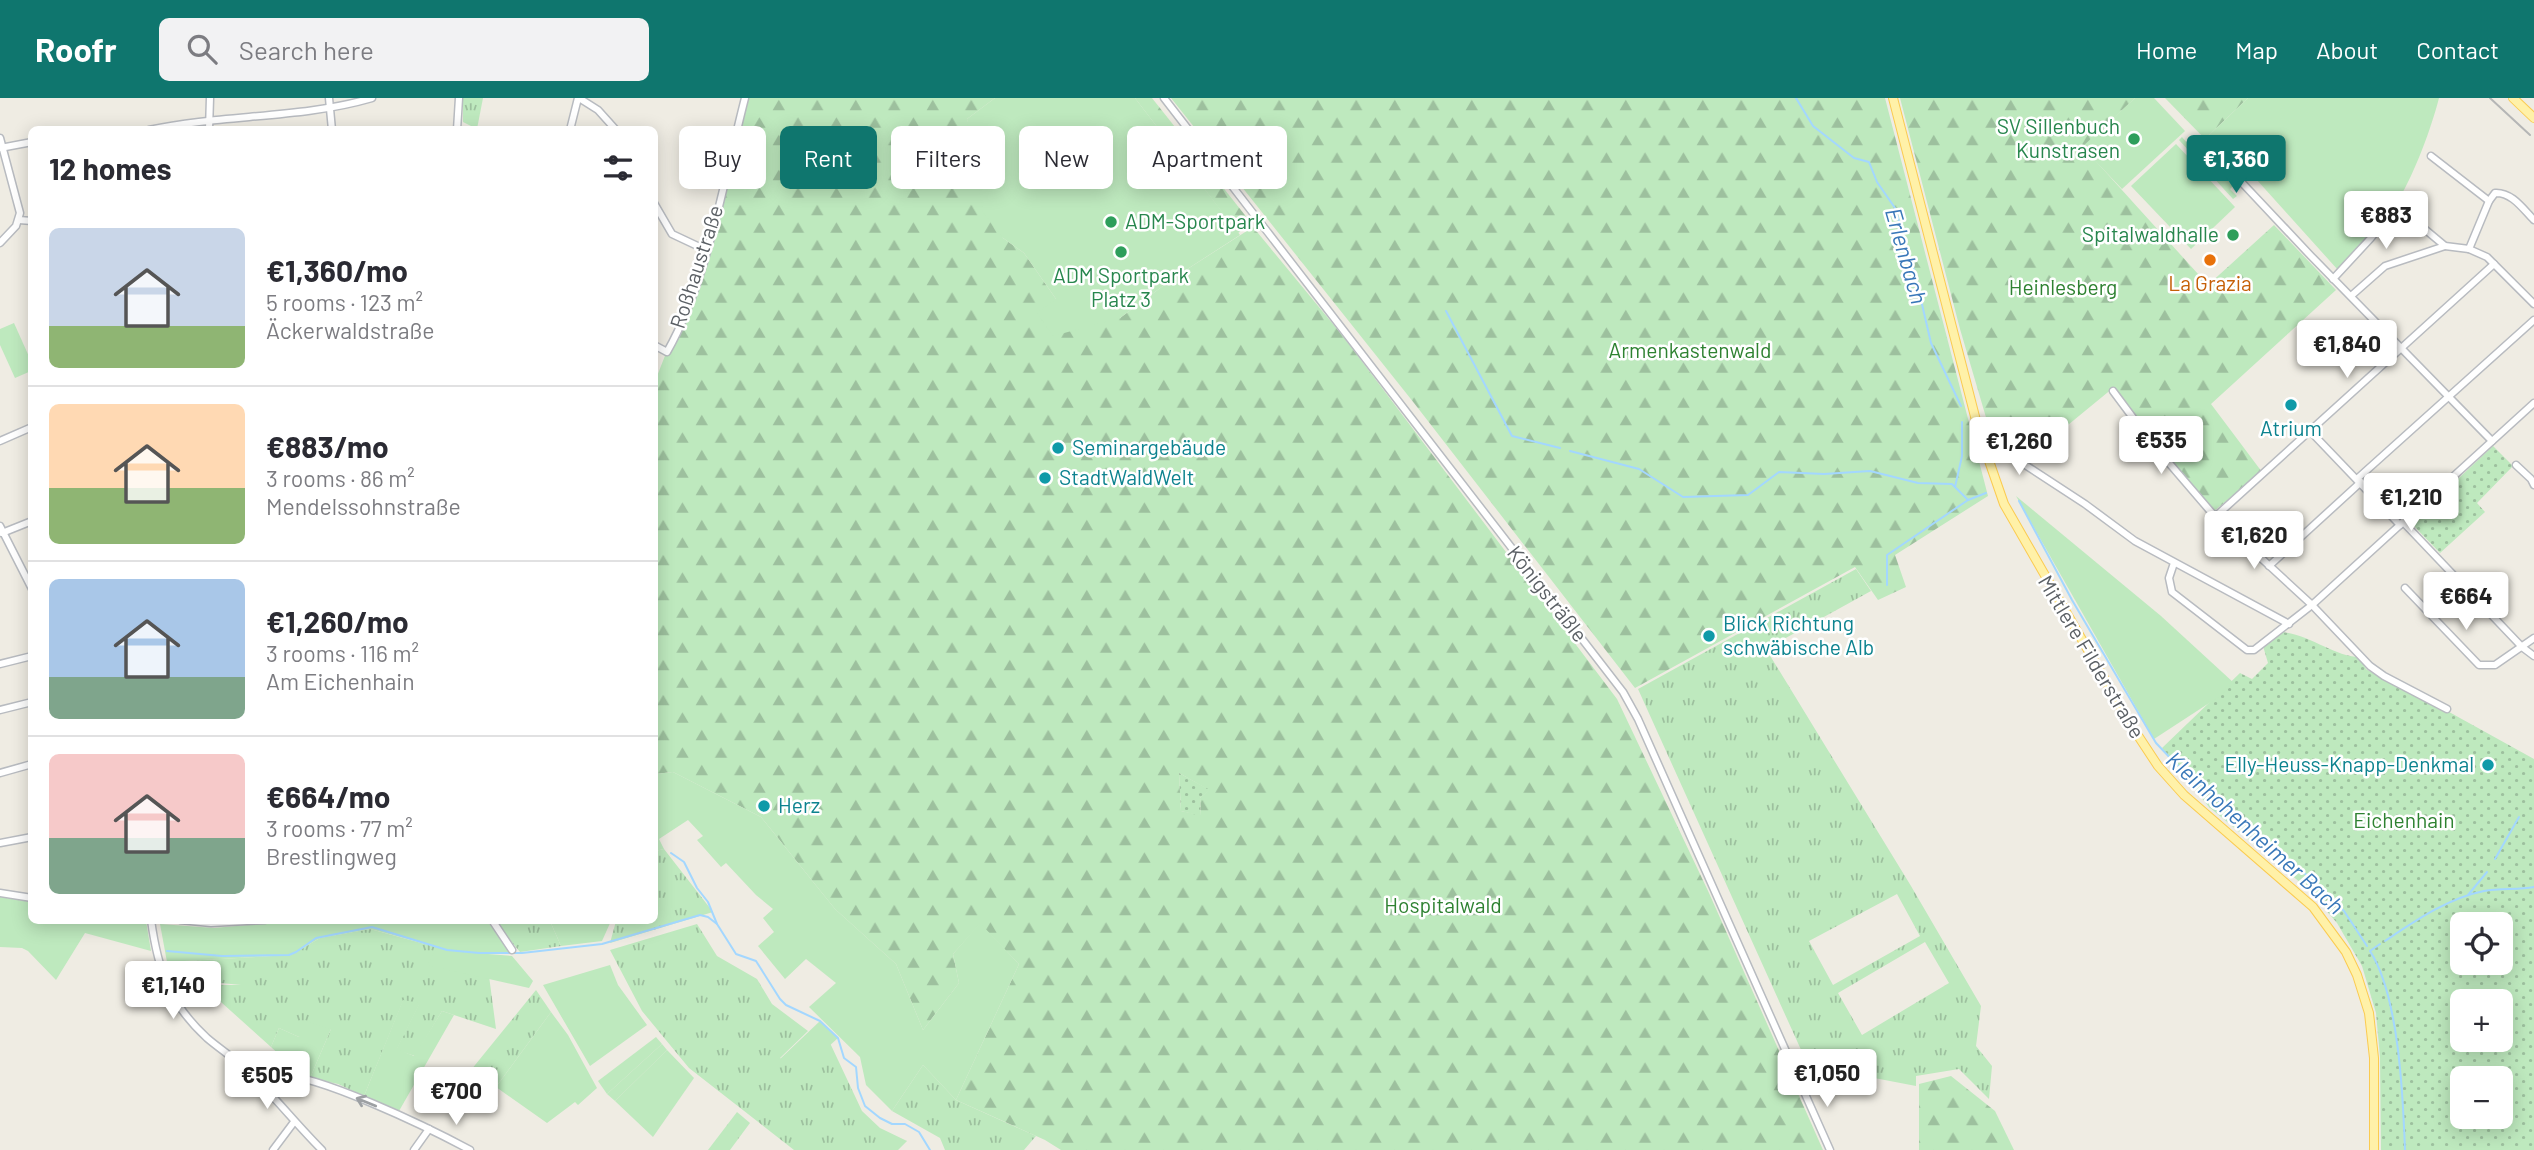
<!DOCTYPE html>
<html lang="en">
<head>
<meta charset="utf-8">
<style>
	:root { --surface:#fff; --page:#f2f2f3; --text:#2b2b33; --muted:#7c7c81; --line:#e1e1e2; --accent:#0f766e }
	body { margin:0; font-family:Barlow,sans-serif; background:var(--page); color:var(--text); height:100vh; display:flex; flex-direction:column; font-size:26px; white-space:nowrap }
	* { box-sizing:border-box; margin:0 }
	p { font-size:23px; color:var(--muted) }
	.icon { flex:none; width:38px; height:38px; fill:none; stroke:currentColor; stroke-width:2; stroke-linecap:round; stroke-linejoin:round }
	.map { position:relative; flex:1; overflow:hidden }
	.drawer { position:absolute; left:28px; top:28px; width:630px; height:798px; display:flex; flex-direction:column; background:var(--surface); border-radius:10px; box-shadow:0 4px 18px #0003 }
	.drawer>* { flex:none }
	.hud { position:absolute; left:679px; top:28px; width:665px; height:63px; display:flex; gap:14px }
	.fabs { position:absolute; left:2450px; top:814px; display:grid; gap:14px }
	.fabs a { display:grid; place-items:center; width:63px; height:63px; border-radius:10px; background:var(--surface); box-shadow:0 4px 18px #0003; font-size:35px }
	.price { position:absolute; translate:-50% -60px; padding:0 16px; border-radius:7px; background:#fff; color:#222; font-size:23px; line-height:46px; filter:drop-shadow(0 2px 4px #0008) }
	.price::after { content:''; position:absolute; left:50%; top:42px; width:21px; height:16px; margin-left:-10px; background:inherit; clip-path:polygon(0 0,100% 0,50% 100%) }
	.price.active { background:var(--accent); color:#fff }
	ul { padding:0; list-style:none }
	li { display:flex; align-items:center; gap:21px; height:175px; padding:0 21px }
	li+li { border-top:2px solid var(--line) }
	li span { display:grid; place-items:center; flex:none; width:196px; height:140px; border-radius:10px; color:#555 }
	li>.icon { margin-inline-start:auto }
	span .icon { width:84px; height:84px; fill:#fffc; stroke-width:1 }
	li b { font-size:30px }
	h2 { display:flex; justify-content:space-between; align-items:center; height:84px; padding:0 21px; font-size:30px }
	.chip { padding:0 24px; border-radius:10px; background:var(--surface); box-shadow:0 4px 18px #0003; font-size:24px; line-height:63px }
	.chip.active { background:var(--accent); color:#fff }
	header { display:flex; align-items:center; gap:42px; box-sizing:border-box; height:98px; padding:0 35px; background:var(--accent); color:#fff }
	header strong { font-size:33px }
	nav { display:flex; gap:38px; margin-inline-start:auto; font-size:24px }
	.search { width:490px; height:63px; background:var(--page); display:flex; align-items:center; gap:18px; box-sizing:border-box; padding:0 24px; border-radius:10px; color:var(--muted); font-size:26px }
	.map>svg:first-child { display:block }
</style>
</head>
<body>
<header>
<strong>Roofr</strong>
<div class="search"><svg class="icon" aria-label="search" viewBox="0 0 24 24"><circle cx="10" cy="10" r="6"/><path d="M15 15l6 6"/></svg>Search here</div>
<nav><a>Home</a><a>Map</a><a>About</a><a>Contact</a></nav>
</header>
<div class="map">
<svg width="2534" height="1052" viewBox="0 0 2534 1052">
	<defs>
		<pattern id="grass-tufts" width="24" height="20" patternUnits="userSpaceOnUse" patternTransform="scale(1.75)"><rect width="24" height="20" fill="#bee9be"/><path d="M3 7l-1-3M5 7V3M7 7l1-3M15 17l-1-3M17 17v-4M19 17l1-3" fill="none" stroke="#9dc09e"/></pattern>
		<pattern id="forest-firs" width="22" height="20" patternUnits="userSpaceOnUse" patternTransform="scale(1.75)"><rect width="22" height="20" fill="#bee9be"/><path d="M5 1l3.5 6h-7zM16 11l3.5 6h-7z" fill="#9dc09e"/></pattern>
		<pattern id="park-dots" width="8" height="8" patternUnits="userSpaceOnUse" patternTransform="scale(1.75)"><rect width="8" height="8" fill="#bee9be"/><path d="M2 2h.1M6 6h.1" fill="none" stroke="#9dc09e" stroke-width="1.8" stroke-linecap="round"/></pattern>
	</defs>
	<rect width="100%" height="100%" fill="#efece3"/>
	<g fill="url(#grass-tufts)" fill-rule="evenodd">
		<path d="M463 0H483L477 31 463 24Z"/>
		<path d="M1856 471 1871 493 1766 551 1911 788 1981 908 1976 948 1992 968 1989 1001 1959 971 1916 978V988L1822 970 1802 954 1638 591ZM1897 796 1920 838 1833 887 1809 843ZM1925 844 1949 885 1862 937 1838 895Z"/>
		<path d="M664 751 713 814 610 845 616 823 654 822 655 753Z"/>
		<path d="M494 823H550L561 848 520 854Z"/>
		<path d="M697 826 717 858 757 881 772 906 808 933 780 960 798 975 830 945 862 1013 880 1030 907 1043 898 1052H794L689 970 642 913 610 852Z"/>
		<path d="M370 831 447 852 486 855 496 931 442 913 415 958 396 952 419 906 403 903 364 998 338 986 310 980 331 931 299 939 279 930 271 949 202 887H241L172 880 167 864 291 857 320 840Z"/>
		<path d="M536 892 551 914 496 989 471 972Z"/>
		<path d="M662 946 667 952 615 1003 607 996Z"/>
		<path d="M923 967 956 1002 1036 1038 1024 1052H945L940 1040 892 1013Z"/>
		<path d="M737 1014 750 1025 730 1052H708Z"/>
	</g>
	<g fill="url(#forest-firs)" fill-rule="evenodd">
		<path d="M744 0H995L967 21 1003 140 1024 155 1056 201 1120 220 1175 179 1253 129 1342 237 1617 601 1709 795 1823 1052H1061L1045 1042 956 1002 1019 866 980 826 953 856 959 885 923 932 896 866 835 811 761 719 673 674 655 676 654 286 706 152ZM1179 675 1209 692 1200 700 1201 717 1181 713Z"/>
		<path d="M1135 0H1152L1252 126 1238 135Z"/>
		<path d="M1171 0H1885L1988 398 1895 457 1906 489 1878 502 1855 469 1635 590 1414 305Z"/>
		<path d="M1900 0H2135L2083 49 2208 187 2274 127 2336 192 2211 306 2262 374 2214 413 2153 343 2113 290 2029 359 1990 333 1960 231Z"/>
		<path d="M2165 0H2248L2205 41Z"/>
		<path d="M1951 978 1995 1013 2014 1052H1919V986Z"/>
	</g>
	<g fill="url(#park-dots)" fill-rule="evenodd">
		<path d="M2493 348 2513 368 2477 405 2485 414 2440 455 2411 425Z"/>
		<path d="M2281 534C2309 536 2335 559 2359 559L2366 571 2398 590 2404 589 2534 661V1052H2381L2380 959 2376 915 2362 868 2337 825 2307 790 2209 709 2162 650 2240 575 2252 581 2268 565 2263 548ZM2462 826H2501V864H2462ZM2462 903H2501V942H2462ZM2462 980H2501V1018H2462Z"/>
		<path d="M1179 675 1210 692 1200 700 1201 718 1181 713Z"/>
	</g>
	<g fill="#bee9be">
		<path d="M995 0H1135L1240 137 1175 179 1120 220 1053 238 1037 215 1056 201 1024 155 1003 140 983 114 967 21Z"/>
		<path d="M2135 0H2154L2185 33 2122 91 2082 49Z"/>
		<path d="M2248 0H2439C2431 31 2415 74 2399 101 2383 127 2359 150 2338 172L2229 51 2218 54 2205 41Z"/>
		<path d="M2182 39 2194 53 2198 50 2233 88 2230 91 2237 98 2233 101 2179 42Z"/>
		<path d="M2176 46 2235 109 2191 151 2131 88Z"/>
		<path d="M14 225 31 263V273L15 280 0 247V231Z"/>
		<path d="M2016 398 2161 518 2234 585 2220 598 2154 641Z"/>
		<path d="M673 674 761 719 835 811 896 866 923 932 959 885 953 856 980 825 1019 866 956 1002 923 967 892 1013 866 987 860 959 809 909 836 885 806 861 785 881 758 848 774 834 763 820 773 811 756 797 726 765 721 769 697 742 703 738 688 722 659 741 664 751 655 753V676Z"/>
		<path d="M0 799 31 804 32 822 146 823 151 853 85 835 56 882 28 853 22 850 0 849Z"/>
		<path d="M301 822 487 823 512 855 488 856 512 858 533 883 529 890 427 867 437 850H442L370 831 320 840 291 857 167 864 160 826 214 830Z"/>
		<path d="M550 823H611L602 843 561 848Z"/>
		<path d="M610 867 618 887 647 927 590 968 543 887Z"/>
		<path d="M403 902 420 905 397 951 414 958 442 913 454 917 399 1013 364 998Z"/>
		<path d="M551 914 568 937 597 990 578 1007 575 1004 547 1025 496 989Z"/>
		<path d="M307 923 331 931 310 980 276 977 283 960 271 949 279 930 299 939Z"/>
		<path d="M820 923 838 940 798 976 780 961Z"/>
		<path d="M656 939 662 946 607 996 598 983Z"/>
		<path d="M667 952 694 980 653 1039 615 1003Z"/>
	</g>
	<g fill="none" stroke-linecap="round" stroke-linejoin="round">
		<g stroke="#a3d7ff" stroke-width="2">
			<path d="M1796 0 1813 28 1854 60 1869 64 1877 84 1895 110 1914 172 1931 245 1961 308"/>
			<path d="M1446 213 1512 338 1560 350"/>
			<path d="M1570 353 1639 371 1683 399 1748 397 1779 374 1824 376 1870 373 1918 385 1952 386 1968 402 1986 395"/>
			<path d="M1955 389 1962 358V324"/>
			<path d="M2019 403 2072 502 2156 645 2175 665 2214 698 2233 720 2257 741 2308 778 2344 813 2367 848"/>
			<path d="M1887 487V457L1968 402"/>
			<path d="M671 755 684 764 697 790 708 804 717 826 736 856 756 863 780 901 786 907 820 923 838 940 844 960 856 969 858 990 865 1008 880 1020 892 1026H905L919 1034 930 1052"/>
			<path d="M2495 761 2519 719"/>
			<path d="M2468 797 2487 774"/>
			<path d="M2385 843C2415 823 2448 800 2484 793 2501 790 2518 792 2534 789"/>
			<path d="M2380 846 2370 853C2399 898 2403 998 2405 1052"/>
			<path d="M167 853 222 858 289 857 296 854 316 840 372 829 447 852 479 855H522L602 846 700 817 708 819 717 826"/>
		</g>
		<g stroke="#b8bbc0" stroke-width="9">
			<g id="minor">
				<path d="M329 0 332 32"/>
				<path d="M579 0 598 12 616 32"/>
				<path d="M1164 0 1623 594 1638 621 1830 1052"/>
				<path d="M149 32C223 16 300 21 372 0"/>
				<path d="M209 32 210 0"/>
				<path d="M457 32 459 0"/>
				<path d="M570 32 578 0"/>
				<path d="M0 40 20 115 16 128 0 145"/>
				<path d="M0 50 32 44"/>
				<path d="M2215 56 2311 158 2492 343"/>
				<path d="M2431 58 2489 103"/>
				<path d="M654 105 672 136 706 152"/>
				<path d="M19 122 32 123"/>
				<path d="M2469 151 2489 103 2495 95C2512 94 2523 111 2534 122"/>
				<path d="M2333 181 2370 141 2397 108 2445 148 2469 151 2487 159 2534 206"/>
				<path d="M2351 198 2385 168 2445 148"/>
				<path d="M654 247 667 254C708 182 724 81 745 0"/>
				<path d="M2113 293 2151 344 2211 414 2312 507 2370 568 2384 578 2447 611"/>
				<path d="M2311 334 2400 427"/>
				<path d="M0 343 32 329"/>
				<path d="M1987 357 2004 355 2013 359 2085 406 2135 443 2289 526"/>
				<path d="M2516 367 2531 381 2534 387"/>
				<path d="M2358 380 2534 222"/>
				<path d="M2216 418 2494 166"/>
				<path d="M2403 424 2522 549 2534 558"/>
				<path d="M0 428 32 491"/>
				<path d="M2 435 32 423"/>
				<path d="M2174 465 2169 480 2172 494 2247 552H2254L2312 507 2534 305"/>
				<path d="M2269 468 2361 384"/>
				<path d="M2405 490 2479 567H2495L2534 540"/>
				<path d="M0 566 32 558"/>
				<path d="M0 612 32 604"/>
				<path d="M0 675 32 666"/>
				<path d="M0 745 32 739"/>
				<path d="M0 795 32 800"/>
				<path d="M151 822C158 872 169 905 207 940 221 952 236 961 249 974 275 999 297 1027 322 1052"/>
				<path d="M180 822 211 825 265 822"/>
				<path d="M492 822 512 852"/>
				<path d="M261 985C265 981 268 978 274 977 313 973 433 1032 470 1052"/>
				<path d="M273 1052 294 1024"/>
				<path d="M414 1052 429 1031"/>
			</g>
		</g>
		<g stroke="#fbcb50" stroke-width="10">
			<g id="major">
				<path d="M1893 0 1979 334 2004 406 2131 627 2158 668 2184 697 2313 809 2346 854 2357 877 2369 915 2374 960V1052"/>
				<path d="M2513 0 2534 20"/>
			</g>
		</g>
		<use href="#minor" stroke="#fff" stroke-width="6"/>
		<use href="#major" stroke="#fff1a8" stroke-width="8"/>
		<path stroke="#b5b6b6" stroke-width="2" d="M2490 0 2530 37"/>
	</g>
	<defs><path id="oneway-shaft" d="M-6 0H5M1.5-3L5.5 0L1.5 3" fill="none" stroke-width="1.6" stroke-linecap="round" stroke-linejoin="round" transform="scale(1.75)"/></defs>
	<use stroke="#9da0a3" href="#oneway-shaft" transform="translate(366 1004) rotate(-158)"/>
	<g fill="#2e9e5b" stroke="#fff" stroke-width="2.5">
		<circle cx="2134" cy="41" r="7"/>
		<circle cx="1111" cy="124" r="7"/>
		<circle cx="2233" cy="137" r="7"/>
		<circle cx="1121" cy="154" r="7"/>
	</g>
	<circle fill="#e8710a" stroke="#fff" stroke-width="2.5" cx="2210" cy="162" r="7"/>
	<g fill="#0f9aa8" stroke="#fff" stroke-width="2.5">
		<circle cx="2291" cy="307" r="7"/>
		<circle cx="1058" cy="350" r="7"/>
		<circle cx="1045" cy="380" r="7"/>
		<circle cx="1709" cy="538" r="7"/>
		<circle cx="2488" cy="667" r="7"/>
		<circle cx="764" cy="708" r="7"/>
	</g>
	<g text-anchor="middle" stroke-width="5" stroke-linejoin="round" paint-order="stroke">
		<g font-size="21" fill="#27864d" stroke="#fff" text-anchor="end">
			<text x="2120" y="36">SV Sillenbuch<tspan x="2120" dy="24">Kunstrasen</tspan></text>
			<text x="1125" y="131" text-anchor="start">ADM-Sportpark</text>
			<text x="2219" y="144">Spitalwaldhalle</text>
			<text x="1121" y="185" text-anchor="middle">ADM Sportpark<tspan x="1121" dy="24">Platz 3</tspan></text>
		</g>
		<g font-size="21" fill="#5b6065" stroke="#fff">
			<text transform="translate(697 169) rotate(-72)" y="7">Roßhaustraße</text>
			<text transform="translate(1547 496) rotate(52)" y="7">Königsträßle</text>
			<text transform="translate(2091 559) rotate(59)" y="7">Mittlere Filderstraße</text>
		</g>
		<g font-size="21" fill="#c56008" stroke="#fff">
			<text x="2210" y="193">La Grazia</text>
		</g>
		<g font-size="21" fill="#2e8231" stroke="#fff">
			<text x="2063" y="197">Heinlesberg</text>
			<text x="1690" y="260">Armenkastenwald</text>
			<text x="2404" y="730">Eichenhain</text>
			<text x="1443" y="815">Hospitalwald</text>
		</g>
		<g font-size="21" fill="#0d838f" stroke="#fff" text-anchor="start">
			<text x="2291" y="338" text-anchor="middle">Atrium</text>
			<text x="1072" y="357">Seminargebäude</text>
			<text x="1059" y="387">StadtWaldWelt</text>
			<text x="1723" y="533">Blick Richtung<tspan x="1723" dy="24">schwäbische Alb</tspan></text>
			<text x="2474" y="674" text-anchor="end">Elly-Heuss-Knapp-Denkmal</text>
			<text x="778" y="715">Herz</text>
		</g>
		<g font-size="23" font-style="italic" fill="#3978b9" stroke="#fff">
			<text transform="translate(1906 158) rotate(74)" y="8">Erlenbach</text>
			<text transform="translate(2255 735) rotate(42)" y="8">Kleinhohenheimer Bach</text>
		</g>
	</g>
</svg>
<div class="fabs">
<a><svg class="icon" aria-label="locate" viewBox="0 0 24 24"><circle cx="12" cy="12" r="6"/><path d="M12 2v4M12 18v4M2 12h4M18 12h4"/></svg></a>
<a>+</a>
<a>−</a>
</div>
<b class="price active" style="left:2236px;top:97px">€1,360</b>
<b class="price" style="left:2386px;top:153px">€883</b>
<b class="price" style="left:2347px;top:282px">€1,840</b>
<b class="price" style="left:2161px;top:378px">€535</b>
<b class="price" style="left:2019px;top:379px">€1,260</b>
<b class="price" style="left:2411px;top:435px">€1,210</b>
<b class="price" style="left:2254px;top:473px">€1,620</b>
<b class="price" style="left:2466px;top:534px">€664</b>
<b class="price" style="left:173px;top:923px">€1,140</b>
<b class="price" style="left:1827px;top:1011px">€1,050</b>
<b class="price" style="left:267px;top:1013px">€505</b>
<b class="price" style="left:456px;top:1029px">€700</b>
<div class="hud">
<a class="chip">Buy</a>
<a class="chip active">Rent</a>
<a class="chip">Filters</a>
<a class="chip">New</a>
<a class="chip">Apartment</a>
</div>
<section class="drawer">
<h2>12 homes<svg class="icon" aria-label="filters" viewBox="0 0 24 24"><path d="M4 7h16M4 17h16"/><circle cx="9" cy="7" r="2"/><circle cx="15" cy="17" r="2"/></svg></h2>
<ul>
<li><span style="background:linear-gradient(#c9d6e8 70%,#8fb573 0)"><svg class="icon" aria-label="home" viewBox="0 0 24 24"><path d="M3 11l9-7 9 7M6 9v11h12V9"/></svg></span><div><b>€1,360/mo</b><p>5 rooms · 123 m²</p><p>Äckerwaldstraße</p></div></li>
<li><span style="background:linear-gradient(#ffd9b3 60%,#8fb573 0)"><svg class="icon" aria-label="home" viewBox="0 0 24 24"><path d="M3 11l9-7 9 7M6 9v11h12V9"/></svg></span><div><b>€883/mo</b><p>3 rooms · 86 m²</p><p>Mendelssohnstraße</p></div></li>
<li><span style="background:linear-gradient(#a9c7e8 70%,#7fa58c 0)"><svg class="icon" aria-label="home" viewBox="0 0 24 24"><path d="M3 11l9-7 9 7M6 9v11h12V9"/></svg></span><div><b>€1,260/mo</b><p>3 rooms · 116 m²</p><p>Am Eichenhain</p></div></li>
<li><span style="background:linear-gradient(#f6c9c9 60%,#7fa58c 0)"><svg class="icon" aria-label="home" viewBox="0 0 24 24"><path d="M3 11l9-7 9 7M6 9v11h12V9"/></svg></span><div><b>€664/mo</b><p>3 rooms · 77 m²</p><p>Brestlingweg</p></div></li>
</ul>
</section>
</div>
</body>
</html>
